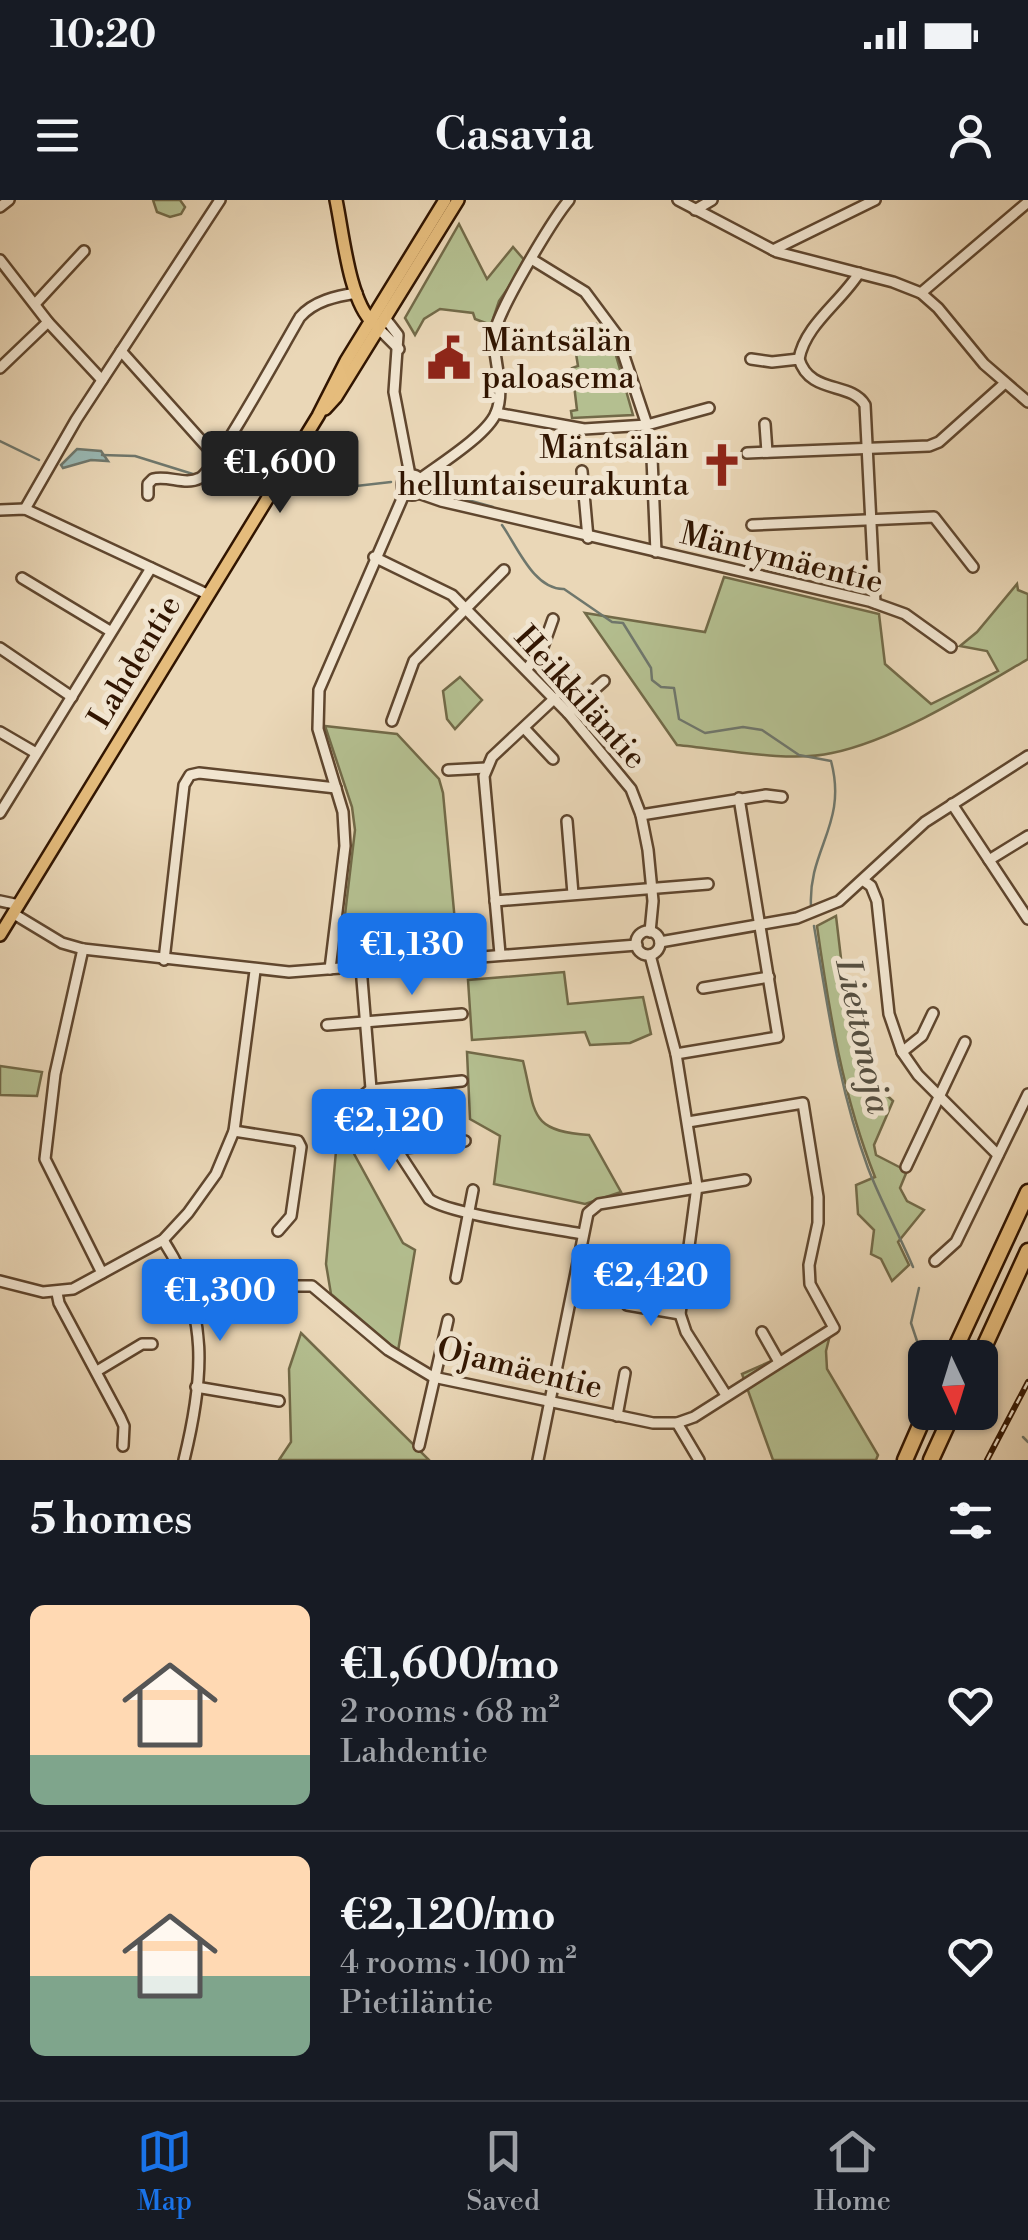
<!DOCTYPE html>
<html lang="en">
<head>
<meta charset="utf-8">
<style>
	:root { --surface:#171b24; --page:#242831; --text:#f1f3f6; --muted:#9ea1a6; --line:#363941; --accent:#1a73e8 }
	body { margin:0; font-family:"Libre Bodoni",serif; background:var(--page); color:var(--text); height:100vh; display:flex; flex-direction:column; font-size:38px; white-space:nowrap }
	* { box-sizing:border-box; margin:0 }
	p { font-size:32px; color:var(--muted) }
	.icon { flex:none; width:55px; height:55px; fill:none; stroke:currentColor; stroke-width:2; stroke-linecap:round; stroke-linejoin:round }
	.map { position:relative; height:1260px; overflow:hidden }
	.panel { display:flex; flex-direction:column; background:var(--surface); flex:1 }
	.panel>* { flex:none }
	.needle { width:65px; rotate:176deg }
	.controls { position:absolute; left:908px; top:1140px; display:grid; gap:20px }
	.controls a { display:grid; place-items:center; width:90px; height:90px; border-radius:15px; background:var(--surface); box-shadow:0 2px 8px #0004; font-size:50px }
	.price { position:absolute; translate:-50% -85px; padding:0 22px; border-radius:10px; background:var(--accent); color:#fff; font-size:32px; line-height:65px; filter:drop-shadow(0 2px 5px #0008) }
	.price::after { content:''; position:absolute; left:50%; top:60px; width:30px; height:22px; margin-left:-15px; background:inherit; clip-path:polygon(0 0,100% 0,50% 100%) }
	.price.on { background:#222; color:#fff }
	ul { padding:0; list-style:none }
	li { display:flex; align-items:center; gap:30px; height:250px; padding:0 30px }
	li+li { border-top:2px solid var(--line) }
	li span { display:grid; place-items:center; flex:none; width:280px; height:200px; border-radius:15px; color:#555 }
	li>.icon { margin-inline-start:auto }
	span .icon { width:120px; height:120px; fill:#fffc; stroke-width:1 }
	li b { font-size:42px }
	h2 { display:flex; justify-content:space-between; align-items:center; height:120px; padding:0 30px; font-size:42px }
	.status { display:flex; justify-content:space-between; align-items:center; height:70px; padding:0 50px; background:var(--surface); direction:ltr }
	.status svg { height:28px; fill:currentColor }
	header { display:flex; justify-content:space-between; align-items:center; height:130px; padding:0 30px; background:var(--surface); font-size:45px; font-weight:600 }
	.tabs { display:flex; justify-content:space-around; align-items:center; height:140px; border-top:2px solid var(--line); background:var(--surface); font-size:28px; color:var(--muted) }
	.tabs a { display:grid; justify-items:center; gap:5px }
	.tabs .on { color:var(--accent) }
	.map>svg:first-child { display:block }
</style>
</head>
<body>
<div class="status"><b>10:20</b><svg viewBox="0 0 49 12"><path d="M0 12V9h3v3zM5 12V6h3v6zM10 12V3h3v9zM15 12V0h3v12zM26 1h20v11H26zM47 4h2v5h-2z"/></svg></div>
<header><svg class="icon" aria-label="menu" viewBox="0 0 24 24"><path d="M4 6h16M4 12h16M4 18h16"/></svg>Casavia<svg class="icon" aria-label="person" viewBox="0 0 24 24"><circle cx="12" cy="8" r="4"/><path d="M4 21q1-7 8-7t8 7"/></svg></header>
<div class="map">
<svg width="1028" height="1260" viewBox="0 0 1028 1260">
	<rect width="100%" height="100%" fill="#ead7b7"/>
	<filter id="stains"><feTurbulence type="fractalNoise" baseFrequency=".002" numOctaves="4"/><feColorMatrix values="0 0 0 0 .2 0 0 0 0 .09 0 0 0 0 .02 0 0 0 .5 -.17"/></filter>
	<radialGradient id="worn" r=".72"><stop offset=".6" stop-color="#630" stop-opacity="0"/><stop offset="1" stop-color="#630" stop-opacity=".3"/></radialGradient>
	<g fill="#b4bf90" stroke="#726a48" stroke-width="2.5">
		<path d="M153 0H180L185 7 181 14 170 17 157 12Z"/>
		<path d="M459 24 487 79 513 47 526 62 499 101 491 125 475 119 473 113 440 109 424 119 415 135 405 118Z"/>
		<path d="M596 124 613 145 633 215 572 218 571 211 577 210 572 168 578 166 572 129Z"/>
		<path d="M724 377 879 414 885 464 931 504 998 471 987 451 960 446 977 432 1017 384 1018 390 1028 394V459C972 492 895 540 832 553 790 563 721 549 677 545L585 413 705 432Z"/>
		<path d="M460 477 482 500 455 529 447 519 443 491Z"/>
		<path d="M325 526 397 534 439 579 443 593 458 754 348 762 340 757 355 630 352 607Z"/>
		<path d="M836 716 849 826 860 828 861 841 853 844C856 873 873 882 893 901L874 945 876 955 907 971 900 988 907 1001 924 1010 898 1042 909 1065 892 1081 881 1059 871 1054 874 1030 858 1014 856 985 875 977C843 897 829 811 817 726Z"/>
		<path d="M564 772 568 804 643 797 651 834 630 843 590 845 585 832 472 840 468 780Z"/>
		<path d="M467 852 523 861C536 913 528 931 589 935L621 992 585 1004 494 984 500 936 470 919Z"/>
		<path d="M0 866 42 872 37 896 0 895Z"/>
		<path d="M336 951 353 952 403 1043 415 1050 398 1151 331 1094 326 1064Z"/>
		<path d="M301 1133 429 1260H279L291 1242 289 1169Z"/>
		<path d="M830 1135 826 1151 827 1169 878 1255 876 1260H773L742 1174Z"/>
	</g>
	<path fill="#99b8b4" stroke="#6f776c" stroke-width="2.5" d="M77 249 101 251 108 261 91 260 63 268 61 265Z"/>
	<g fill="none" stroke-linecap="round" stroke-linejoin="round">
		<g stroke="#6f776c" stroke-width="2.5">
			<path d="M0 241 39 260"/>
			<path d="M102 255 135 256 196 275"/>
			<path d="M214 273 256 268 268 261"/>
			<path d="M299 278 330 289 391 282"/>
			<path d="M435 291 493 307"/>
			<path d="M502 325C517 346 534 390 564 389L612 422 623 423 651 468 652 480 661 487 674 488 679 519 705 533 743 527 762 530 799 555 831 561C848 624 808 649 811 706"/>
			<path d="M814 726C828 808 839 890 868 968 881 1002 899 1034 913 1067"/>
			<path d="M919 1088 911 1123 918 1144 910 1168 925 1179"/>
			<path d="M980 1203 991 1220"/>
			<path d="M1023 1237 1028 1242"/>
		</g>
		<g stroke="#5f462e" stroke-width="14">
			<g id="minor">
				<path d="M678 0 777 52 893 82 921 93 938 108 984 164 1028 202"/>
				<path d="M0 7 9 0"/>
				<path d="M695 10 712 0"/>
				<path d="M773 50 875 0"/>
				<path d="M0 60 48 122 102 180"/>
				<path d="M533 60 585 92 617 135 647 225"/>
				<path d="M921 93 1028 2"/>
				<path d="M35 104 84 51"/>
				<path d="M385 118 398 135 394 192 410 275"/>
				<path d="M379 129 399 149"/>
				<path d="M121 151 216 257"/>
				<path d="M751 159 772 162 799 159C810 195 851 181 865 205L875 403"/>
				<path d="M799 159C805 125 841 102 859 73"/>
				<path d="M0 168 48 122"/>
				<path d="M496 213 584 229 647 225 709 208"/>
				<path d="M765 224 767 252"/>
				<path d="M747 253 929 246 939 242 1005 183"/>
				<path d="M652 258 656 352"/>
				<path d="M582 271 588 338"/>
				<circle cx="412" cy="285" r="10"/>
				<path d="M420 279C440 264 487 235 496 213 506 189 493 160 494 136 496 113 553 19 569 0"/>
				<path d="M418 293 441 301 869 401 905 414 951 447"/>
				<path d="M148 295V284L153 279C169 275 185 286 200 278 216 269 285 142 300 117 314 101 336 96 357 93"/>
				<path d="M25 309 76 220 220 0"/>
				<path d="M0 310 25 309 207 394"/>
				<path d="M752 325 934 317 973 367"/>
				<path d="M374 357 452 395 568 513 631 589 641 615 648 650 653 701 650 732"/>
				<path d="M22 378 110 431"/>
				<path d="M0 448 72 497"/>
				<path d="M527 469 543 447 553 419"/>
				<path d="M568 513 604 481"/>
				<path d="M392 521 414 461 504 370"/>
				<path d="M524 528 553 559"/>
				<path d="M0 532 36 553"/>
				<path d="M448 570 486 568"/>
				<path d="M952 604 1028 719"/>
				<path d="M0 613 151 368"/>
				<path d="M641 615 766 595 782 597"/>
				<path d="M567 621 573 694"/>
				<path d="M989 660 1028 636"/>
				<path d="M864 681 871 686 877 701 889 814 902 852 918 875 998 955"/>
				<path d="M0 701 19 705"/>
				<path d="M495 701 708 684"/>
				<path d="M14 714 62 743 83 749 289 772 637 745"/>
				<circle cx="648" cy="743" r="12"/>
				<path d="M660 742 797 718 839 701 925 622 1028 556"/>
				<path d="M83 749 55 874 45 959 102 1073"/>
				<path d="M500 754 484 576 492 557 555 498"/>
				<path d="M650 755 676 854 697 986 680 1114 686 1132 726 1195"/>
				<path d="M164 760 184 585 190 575 199 573 336 588"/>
				<path d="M361 767 373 913 429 999C448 1014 552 1028 582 1034"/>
				<path d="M330 769 345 646 343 612 318 529 319 490 405 292"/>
				<path d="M703 788 769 777"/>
				<path d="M327 825 462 814"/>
				<path d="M902 852 922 836 933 813"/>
				<path d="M676 854 778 837 739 598"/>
				<path d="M350 906 370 890 462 881"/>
				<path d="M234 931 298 941 301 947 291 1016 278 1031"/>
				<path d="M396 949 465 941"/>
				<path d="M906 967 965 842"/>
				<path d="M163 1040C210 1112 204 1179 184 1260"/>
				<path d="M935 1061 956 1042 1028 894"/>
				<path d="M456 1078 473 990"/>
				<path d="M0 1081 43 1092 73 1089 163 1040 188 1013 216 974 234 931 255 771"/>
				<path d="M194 1086H312L388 1150 433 1177 653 1223H677L694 1217 834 1128 810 1084 809 1065 818 1023V997L803 903 688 922"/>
				<path d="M57 1093 59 1103 120 1217 124 1226 123 1246"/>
				<path d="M627 1105 680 1114"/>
				<path d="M762 1132 779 1162"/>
				<path d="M97 1171 142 1144H152"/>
				<path d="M196 1187 279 1201"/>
				<path d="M617 1216 625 1173"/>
				<path d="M677 1223 699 1260"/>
				<path d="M419 1246 448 1120"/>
				<path d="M538 1260 588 1013 599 1004 745 980"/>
			</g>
		</g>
		<g stroke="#311501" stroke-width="16">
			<g id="major">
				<path d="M336 0C343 33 349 101 373 123"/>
				<path d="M325 209 336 197 458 0"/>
				<path d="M0 735 318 216 346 161 445 0"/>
			</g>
		</g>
		<g stroke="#311501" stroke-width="19">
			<g id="highway">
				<path d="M951 1158 1028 992"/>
				<path d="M979 1158 1028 1051"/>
				<path d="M905 1260 926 1212"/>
				<path d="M931 1260 953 1212"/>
			</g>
		</g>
		<use href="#minor" stroke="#f1e5d0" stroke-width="9"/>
		<use href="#major" stroke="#e5bc7c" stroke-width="11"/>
		<use href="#highway" stroke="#e5bc7c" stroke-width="14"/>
		<g stroke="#311501" stroke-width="6">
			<path id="rail" d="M987 1260 1028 1182"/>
		</g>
		<use href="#rail" stroke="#f1e5d0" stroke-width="2.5" stroke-dasharray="8" stroke-linecap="butt"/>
	</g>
	<defs>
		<g id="civic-bare" transform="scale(3.45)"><path d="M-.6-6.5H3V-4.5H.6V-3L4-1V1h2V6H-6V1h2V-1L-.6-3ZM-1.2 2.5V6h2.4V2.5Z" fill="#8f2418" stroke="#f1e5d0" stroke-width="2.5" paint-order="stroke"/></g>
		<g id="church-bare" transform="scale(3.45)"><path d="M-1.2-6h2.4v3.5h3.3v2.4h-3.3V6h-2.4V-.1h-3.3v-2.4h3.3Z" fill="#8f2418" stroke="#f1e5d0" stroke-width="2.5" paint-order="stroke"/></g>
	</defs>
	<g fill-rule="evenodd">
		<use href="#civic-bare" x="449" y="158"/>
		<use href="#church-bare" x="722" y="265"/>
	</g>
	<g text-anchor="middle" stroke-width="10" stroke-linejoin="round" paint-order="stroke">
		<g font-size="32" fill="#311501" stroke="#f1e5d0" text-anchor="start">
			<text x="482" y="151">Mäntsälän<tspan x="482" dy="37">paloasema</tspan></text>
			<text x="689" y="258" text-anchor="end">Mäntsälän<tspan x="689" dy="37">helluntaiseurakunta</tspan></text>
		</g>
		<g font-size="32" fill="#311501" stroke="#f1e5d0">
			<text transform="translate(782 357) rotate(14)" y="11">Mäntymäentie</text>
			<text transform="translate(134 461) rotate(-59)" y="11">Lahdentie</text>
			<text transform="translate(581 497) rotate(48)" y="11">Heikkiläntie</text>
			<text transform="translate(520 1167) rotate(14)" y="11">Ojamäentie</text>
		</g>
		<g font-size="35" font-style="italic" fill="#554e40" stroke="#f1e5d0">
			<text transform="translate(864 836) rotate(78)" y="12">Liettonoja</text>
		</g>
	</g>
	<rect width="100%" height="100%" filter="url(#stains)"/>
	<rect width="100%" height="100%" fill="url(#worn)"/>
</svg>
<div class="controls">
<a><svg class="needle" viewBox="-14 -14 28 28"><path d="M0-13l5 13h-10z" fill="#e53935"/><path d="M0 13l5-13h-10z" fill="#9ea1a6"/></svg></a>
</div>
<b class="price on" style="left:280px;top:316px">€1,600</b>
<b class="price" style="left:412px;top:798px">€1,130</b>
<b class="price" style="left:389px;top:974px">€2,120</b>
<b class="price" style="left:651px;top:1129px">€2,420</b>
<b class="price" style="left:220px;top:1144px">€1,300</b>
</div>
<section class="panel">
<h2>5 homes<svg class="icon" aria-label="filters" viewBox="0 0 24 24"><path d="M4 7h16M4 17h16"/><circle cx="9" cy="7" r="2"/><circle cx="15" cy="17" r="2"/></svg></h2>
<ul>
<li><span style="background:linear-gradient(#ffd9b3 75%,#7fa58c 0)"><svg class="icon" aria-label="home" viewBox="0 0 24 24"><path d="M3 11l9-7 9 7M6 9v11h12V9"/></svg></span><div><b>€1,600/mo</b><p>2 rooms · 68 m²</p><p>Lahdentie</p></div><svg class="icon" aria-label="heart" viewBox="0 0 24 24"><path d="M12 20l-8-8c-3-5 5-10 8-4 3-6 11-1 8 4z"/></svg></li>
<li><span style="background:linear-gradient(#ffd9b3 60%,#7fa58c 0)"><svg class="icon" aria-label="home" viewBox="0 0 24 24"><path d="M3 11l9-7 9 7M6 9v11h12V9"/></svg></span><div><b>€2,120/mo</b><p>4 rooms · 100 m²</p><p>Pietiläntie</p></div><svg class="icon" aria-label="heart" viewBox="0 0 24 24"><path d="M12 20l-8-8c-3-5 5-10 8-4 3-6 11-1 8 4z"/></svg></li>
</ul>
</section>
<nav class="tabs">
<a class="on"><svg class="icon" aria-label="map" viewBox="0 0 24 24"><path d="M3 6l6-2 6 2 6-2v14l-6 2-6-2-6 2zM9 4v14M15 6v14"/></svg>Map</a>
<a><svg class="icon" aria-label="saved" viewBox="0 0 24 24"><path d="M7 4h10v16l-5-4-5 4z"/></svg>Saved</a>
<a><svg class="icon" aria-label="home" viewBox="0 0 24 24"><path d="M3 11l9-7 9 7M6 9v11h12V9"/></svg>Home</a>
</nav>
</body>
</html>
